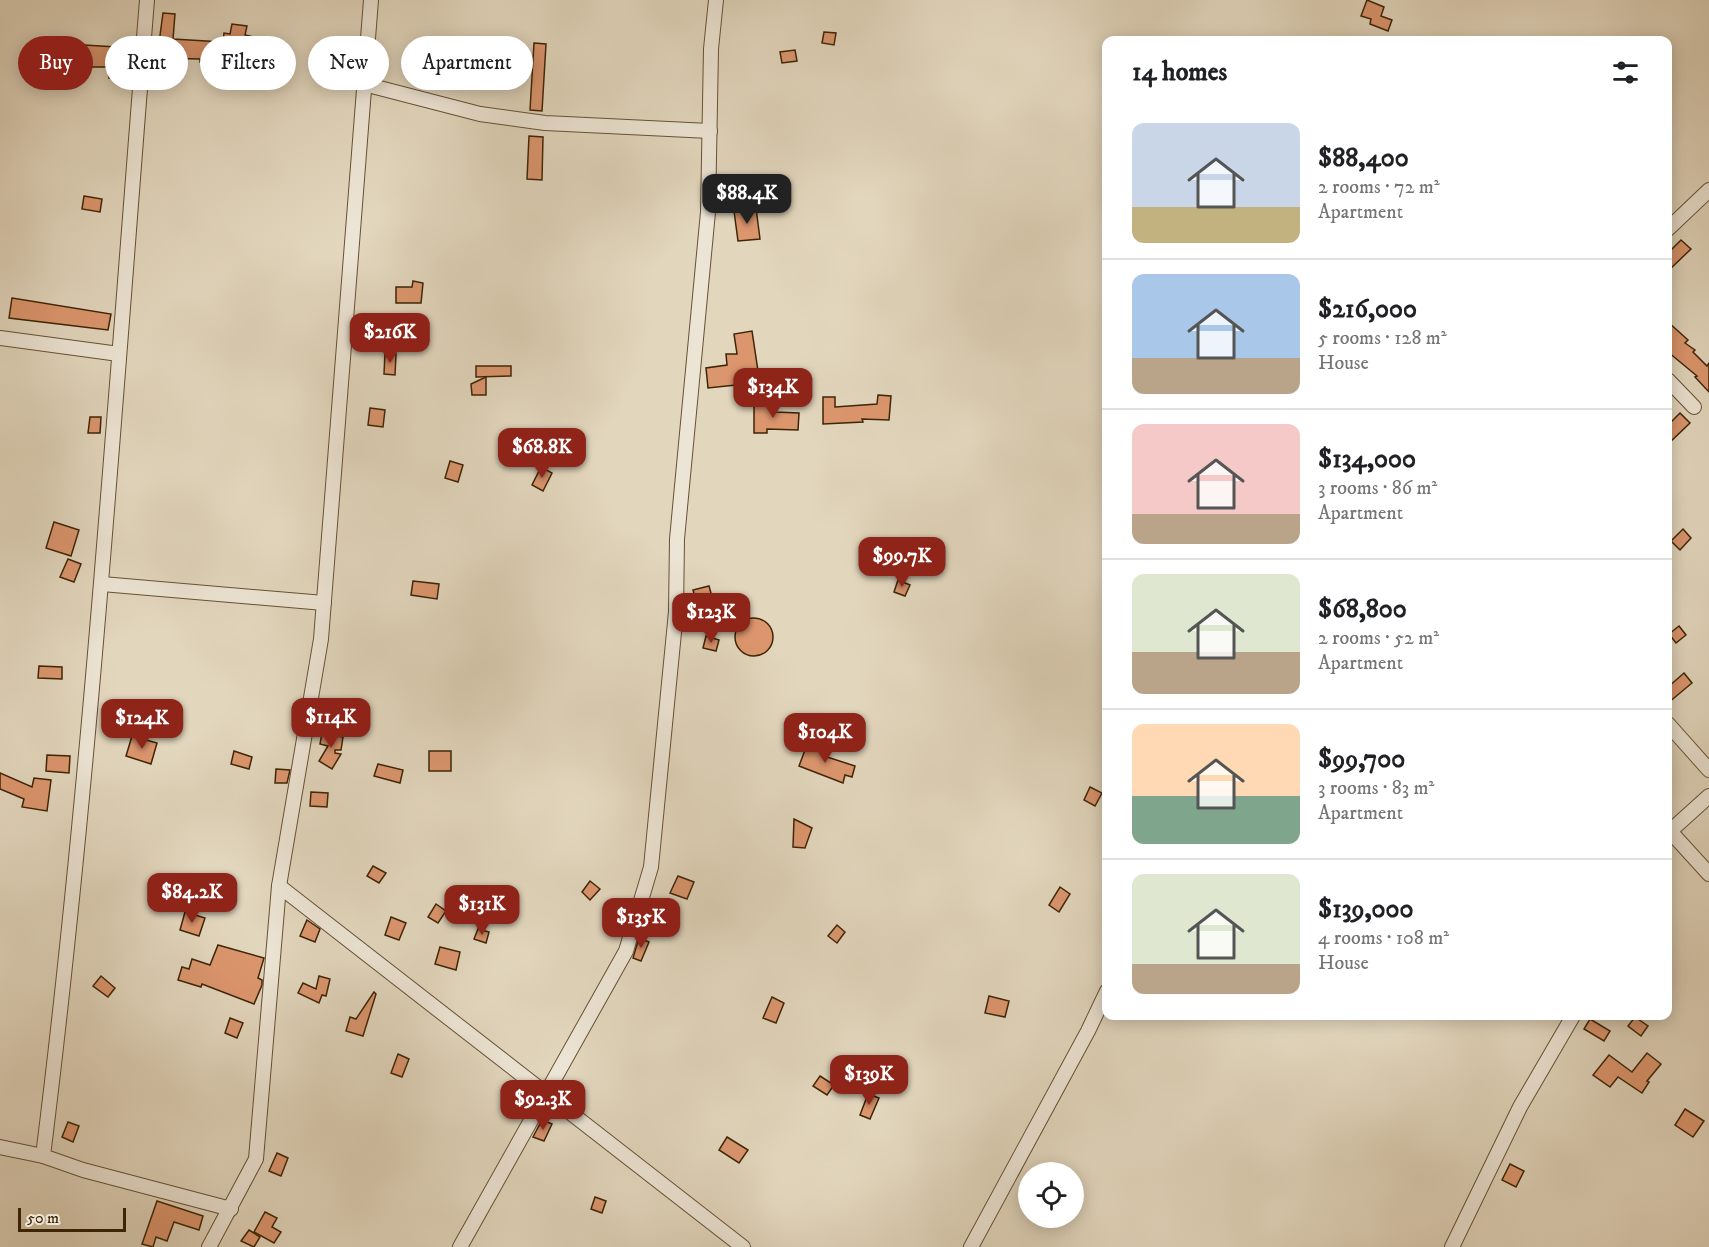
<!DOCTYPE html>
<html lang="en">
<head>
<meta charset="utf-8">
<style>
	:root { --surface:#fff; --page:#f6f6f6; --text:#202124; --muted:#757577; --line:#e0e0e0; --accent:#8f2418 }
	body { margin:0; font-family:"IM FELL DW Pica",serif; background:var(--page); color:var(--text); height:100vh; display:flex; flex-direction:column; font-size:22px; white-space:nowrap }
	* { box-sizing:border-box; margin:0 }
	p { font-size:20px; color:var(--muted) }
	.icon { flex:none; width:33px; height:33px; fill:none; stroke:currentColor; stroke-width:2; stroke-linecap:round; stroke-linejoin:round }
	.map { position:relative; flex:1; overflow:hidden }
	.sheet { position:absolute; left:1102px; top:36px; width:570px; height:984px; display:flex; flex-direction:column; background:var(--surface); border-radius:12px; box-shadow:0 3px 15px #0003 }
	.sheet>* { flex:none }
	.hud { position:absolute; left:18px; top:36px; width:570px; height:54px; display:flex; gap:12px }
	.controls { position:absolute; left:1018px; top:1162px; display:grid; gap:12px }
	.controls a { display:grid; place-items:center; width:66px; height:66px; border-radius:50%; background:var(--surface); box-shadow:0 3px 15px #0003; font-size:30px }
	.scale { position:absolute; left:18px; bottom:15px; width:108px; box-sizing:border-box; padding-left:6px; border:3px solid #3d2506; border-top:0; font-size:16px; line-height:21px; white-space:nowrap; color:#3d2506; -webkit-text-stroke:4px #ece4d4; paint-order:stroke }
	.price { position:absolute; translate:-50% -51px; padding:0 14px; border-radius:12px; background:var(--accent); color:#fff; font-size:20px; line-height:39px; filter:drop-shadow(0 2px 3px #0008) }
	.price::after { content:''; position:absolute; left:50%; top:36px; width:18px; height:14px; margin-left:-9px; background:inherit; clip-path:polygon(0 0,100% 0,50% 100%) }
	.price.selected { background:#222; color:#fff }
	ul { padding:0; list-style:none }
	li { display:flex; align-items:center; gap:18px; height:150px; padding:0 30px }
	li+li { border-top:2px solid var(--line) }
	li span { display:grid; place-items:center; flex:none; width:168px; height:120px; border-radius:12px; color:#555 }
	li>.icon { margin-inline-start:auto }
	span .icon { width:72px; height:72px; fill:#fffc; stroke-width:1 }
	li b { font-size:26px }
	h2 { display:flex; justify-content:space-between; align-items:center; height:72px; padding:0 30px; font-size:26px }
	.pill { padding:0 21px; border-radius:27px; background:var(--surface); box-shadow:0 3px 15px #0003; font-size:21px; line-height:54px }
	.pill.selected { background:var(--accent); color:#fff }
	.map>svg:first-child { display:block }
</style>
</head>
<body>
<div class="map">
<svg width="1709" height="1247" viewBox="0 0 1709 1247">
	<rect width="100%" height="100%" fill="#e2d6bd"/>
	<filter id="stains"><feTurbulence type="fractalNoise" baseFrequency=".00333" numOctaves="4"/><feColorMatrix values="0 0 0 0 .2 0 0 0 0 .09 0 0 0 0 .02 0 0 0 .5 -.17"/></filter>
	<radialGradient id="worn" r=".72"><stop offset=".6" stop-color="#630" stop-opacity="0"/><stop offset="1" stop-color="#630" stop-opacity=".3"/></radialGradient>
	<g fill="#dc966e" stroke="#3d2506" stroke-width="1.5">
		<path d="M1367 0 1384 7 1381 16 1392 20 1388 31 1370 24 1371 19 1361 16Z"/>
		<path d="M163 13 175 14 173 39 223 42 224 33 230 34 232 24 247 26 245 35 272 41 269 58 253 55 252 59 227 55 226 60H222V65L200 62V59L157 58Z"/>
		<path d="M824 32 836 33 834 45 822 43Z"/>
		<path d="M534 43 546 44 542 111 530 110Z"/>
		<path d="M84 45 133 48 131 80 109 78 110 67H82Z"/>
		<path d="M795 50 797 61 782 63 780 52Z"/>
		<path d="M529 136 543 137 542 180 527 179Z"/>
		<path d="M84 196 102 199 100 212 82 209Z"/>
		<path d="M756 208 760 239 738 241 734 211Z"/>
		<path d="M1681 240 1691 249 1668 271V253Z"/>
		<path d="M413 281 423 283 421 303H396V287H412Z"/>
		<path d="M12 298 111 314 108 330 9 318Z"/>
		<path d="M1668 322 1688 340 1685 343 1695 350 1693 352 1707 366 1709 363V392L1695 377 1697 376 1668 352Z"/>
		<path d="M752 331 758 371 753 372 755 383 708 388 706 368 727 365 726 354H737L734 334Z"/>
		<path d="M385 353 396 354 395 375 384 374Z"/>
		<path d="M476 366H511V376L476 377Z"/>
		<path d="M486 377V395H472L471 384Z"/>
		<path d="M878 395 891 396 889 420 862 419 863 422 823 424V397H835V407L877 404Z"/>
		<path d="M754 404H776V412L799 413 798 430 767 429V433H754Z"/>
		<path d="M370 408 385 410 383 427 368 425Z"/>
		<path d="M1680 413 1690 423 1668 444V425Z"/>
		<path d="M90 417H101L100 433H88Z"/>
		<path d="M450 461 463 465 458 482 445 478Z"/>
		<path d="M541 467 552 473 543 491 532 485Z"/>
		<path d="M54 522 79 530 71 556 46 548Z"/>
		<path d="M1683 529 1691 538 1680 550 1671 541Z"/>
		<path d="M68 559 81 564 74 582 60 577Z"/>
		<path d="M898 580 910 585 905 596 894 592Z"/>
		<path d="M413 581 439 584 437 599 411 595Z"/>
		<path d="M709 586 714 604 698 608 693 590Z"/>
		<circle cx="754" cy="637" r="19"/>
		<path d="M1679 626 1686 635 1676 643 1669 634Z"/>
		<path d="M706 636 719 640 716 651 703 648Z"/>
		<path d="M39 666 62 667V679L38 678Z"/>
		<path d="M1684 673 1692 683 1668 703V687Z"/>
		<path d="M338 729 337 736 343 737 341 750H335V753L341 754 332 769 319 761 328 746 320 744 322 733 334 735Z"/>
		<path d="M132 736 157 743 151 764 126 756Z"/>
		<path d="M808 742 826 749 824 756 855 766 852 777 845 775 843 783 799 766Z"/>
		<path d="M234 751 252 757 249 769 231 764Z"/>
		<rect x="429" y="751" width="22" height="20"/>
		<path d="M47 755 70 756 69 773 46 771Z"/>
		<path d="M378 764 403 770 400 783 374 776Z"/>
		<path d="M276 769 290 770 287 783H275Z"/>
		<path d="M0 773 32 787 34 778 51 780 47 811 22 807 24 799 0 789Z"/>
		<path d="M1090 787 1102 793 1095 806 1084 800Z"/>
		<path d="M311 792 328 793 327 807 310 806Z"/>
		<path d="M794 819 812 828 805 848 793 847Z"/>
		<path d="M373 866 386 873 379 883 367 876Z"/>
		<path d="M678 876 694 882 687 899 670 893Z"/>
		<path d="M590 881 600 889 590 900 582 892Z"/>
		<path d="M1060 887 1070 894 1059 912 1049 905Z"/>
		<path d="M436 904 446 911 438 923 428 917Z"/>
		<path d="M185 912 205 918 199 936 180 930Z"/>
		<path d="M391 917 406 923 399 940 385 935Z"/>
		<path d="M307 920 320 929 315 942 300 936Z"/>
		<path d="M837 925 845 932 837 943 828 936Z"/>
		<path d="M478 929 489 932 486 943 474 939Z"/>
		<path d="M639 938 649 942 641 961 633 958Z"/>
		<path d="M218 945 264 958 258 978 262 980V985L254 1004 202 984 201 987 178 980 182 967 189 969 192 959 210 965Z"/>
		<path d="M440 947 460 952 456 970 435 964Z"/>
		<path d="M101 976 115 988 108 997 93 986Z"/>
		<path d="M319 976 330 979 326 996 322 995 319 1003 298 993 303 983 316 989Z"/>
		<path d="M374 992 376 994 363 1036 346 1031 350 1017 356 1019Z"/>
		<path d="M989 996 1009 1001 1005 1017 985 1013Z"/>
		<path d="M772 997 784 1003 776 1023 763 1018Z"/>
		<path d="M1635 1017 1648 1026 1641 1036 1628 1026Z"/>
		<path d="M230 1018 243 1023 237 1038 225 1033Z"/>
		<path d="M1590 1019 1610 1031 1604 1041 1584 1029Z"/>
		<path d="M1647 1053 1661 1064 1647 1081 1649 1082 1642 1093 1618 1077 1610 1087 1593 1075 1609 1055 1632 1072Z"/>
		<path d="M398 1054 409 1059 402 1077 391 1073Z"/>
		<path d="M820 1076 834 1085 827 1095 813 1086Z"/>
		<path d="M868 1094 879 1098 870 1119 860 1115Z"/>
		<path d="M1685 1109 1704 1121 1693 1137 1675 1125Z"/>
		<path d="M542 1120 552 1124 544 1141 533 1137Z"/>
		<path d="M68 1122 79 1126 73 1142 62 1137Z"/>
		<path d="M727 1137 748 1150 739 1163 719 1150Z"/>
		<path d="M277 1153 288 1158 281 1176 269 1171Z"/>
		<path d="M1510 1164 1524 1171 1516 1187 1502 1180Z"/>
		<path d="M595 1197 606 1201 602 1213 591 1209Z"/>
		<path d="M157 1201 203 1216 199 1230 174 1222 167 1241 156 1237 153 1247 142 1244Z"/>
		<path d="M265 1212 277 1218 272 1227 281 1232 274 1243 254 1232Z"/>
		<path d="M249 1230 260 1237 254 1247 241 1241Z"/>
	</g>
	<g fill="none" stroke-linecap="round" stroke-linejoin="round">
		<g stroke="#665134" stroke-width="16">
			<g id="street">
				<path d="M147 0C116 386 91 772 43 1156L83 1170 231 1209"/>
				<path d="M364 84 480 114 545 123 710 131"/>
				<path d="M1668 229 1709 190"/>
				<path d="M0 338 119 354"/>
				<path d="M1668 380 1694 407"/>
				<path d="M102 584 324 603"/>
				<path d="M1668 724 1709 770"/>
				<path d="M1668 829 1709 874"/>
				<path d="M1668 833 1709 796"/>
				<path d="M279 886 743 1247"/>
				<path d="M0 1147 43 1156"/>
				<path d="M209 1247 256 1159 279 886 321 639 371 0"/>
				<path d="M460 1247 626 951 651 867 676 612 677 539 708 212 711 49 716 0"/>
				<path d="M971 1247 1088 1031 1107 991"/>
				<path d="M1452 1247 1520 1107 1573 1016"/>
			</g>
		</g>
		<use href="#street" stroke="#ece4d4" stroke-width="14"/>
	</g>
	<rect width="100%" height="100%" filter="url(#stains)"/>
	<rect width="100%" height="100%" fill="url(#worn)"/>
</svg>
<div class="controls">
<a><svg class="icon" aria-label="locate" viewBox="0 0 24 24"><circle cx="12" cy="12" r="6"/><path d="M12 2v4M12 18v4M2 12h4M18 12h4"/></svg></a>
</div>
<div class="scale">50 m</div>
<b class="price selected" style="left:747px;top:225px">$88.4K</b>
<b class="price" style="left:390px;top:364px">$216K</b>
<b class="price" style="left:773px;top:419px">$134K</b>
<b class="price" style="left:542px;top:479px">$68.8K</b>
<b class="price" style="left:902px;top:588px">$99.7K</b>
<b class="price" style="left:711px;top:644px">$123K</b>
<b class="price" style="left:331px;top:749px">$114K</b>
<b class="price" style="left:142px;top:750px">$124K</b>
<b class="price" style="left:825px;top:764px">$104K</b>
<b class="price" style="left:192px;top:924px">$84.2K</b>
<b class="price" style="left:482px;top:936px">$131K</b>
<b class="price" style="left:641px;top:949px">$135K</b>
<b class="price" style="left:869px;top:1106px">$139K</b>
<b class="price" style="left:543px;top:1131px">$92.3K</b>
<div class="hud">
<a class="pill selected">Buy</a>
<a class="pill">Rent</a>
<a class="pill">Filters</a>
<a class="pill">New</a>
<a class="pill">Apartment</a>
</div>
<section class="sheet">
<h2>14 homes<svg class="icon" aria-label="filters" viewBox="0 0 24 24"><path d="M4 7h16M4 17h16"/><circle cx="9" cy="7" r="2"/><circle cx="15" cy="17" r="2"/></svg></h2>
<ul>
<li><span style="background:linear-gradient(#c9d6e8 70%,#c2b280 0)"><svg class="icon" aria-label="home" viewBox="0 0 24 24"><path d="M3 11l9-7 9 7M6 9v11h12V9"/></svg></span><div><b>$88,400</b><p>2 rooms · 72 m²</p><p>Apartment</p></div></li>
<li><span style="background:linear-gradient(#a9c7e8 70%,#b9a48a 0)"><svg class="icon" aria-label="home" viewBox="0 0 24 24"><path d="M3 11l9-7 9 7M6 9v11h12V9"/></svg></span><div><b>$216,000</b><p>5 rooms · 128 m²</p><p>House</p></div></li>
<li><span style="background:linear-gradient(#f6c9c9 75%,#b9a48a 0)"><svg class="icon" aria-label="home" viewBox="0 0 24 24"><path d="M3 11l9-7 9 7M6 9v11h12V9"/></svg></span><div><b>$134,000</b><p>3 rooms · 86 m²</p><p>Apartment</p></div></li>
<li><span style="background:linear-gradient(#dfe7d0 65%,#b9a48a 0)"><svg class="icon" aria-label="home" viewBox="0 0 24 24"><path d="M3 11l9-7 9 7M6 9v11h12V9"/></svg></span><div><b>$68,800</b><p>2 rooms · 52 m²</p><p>Apartment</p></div></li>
<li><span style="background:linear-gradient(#ffd9b3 60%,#7fa58c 0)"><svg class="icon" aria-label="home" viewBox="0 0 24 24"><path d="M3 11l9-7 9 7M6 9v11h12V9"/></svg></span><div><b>$99,700</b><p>3 rooms · 83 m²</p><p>Apartment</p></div></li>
<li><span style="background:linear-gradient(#dfe7d0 75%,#b9a48a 0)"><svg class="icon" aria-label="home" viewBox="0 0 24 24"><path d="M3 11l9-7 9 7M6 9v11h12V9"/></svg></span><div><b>$139,000</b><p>4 rooms · 108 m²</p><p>House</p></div></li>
</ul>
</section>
</div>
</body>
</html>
